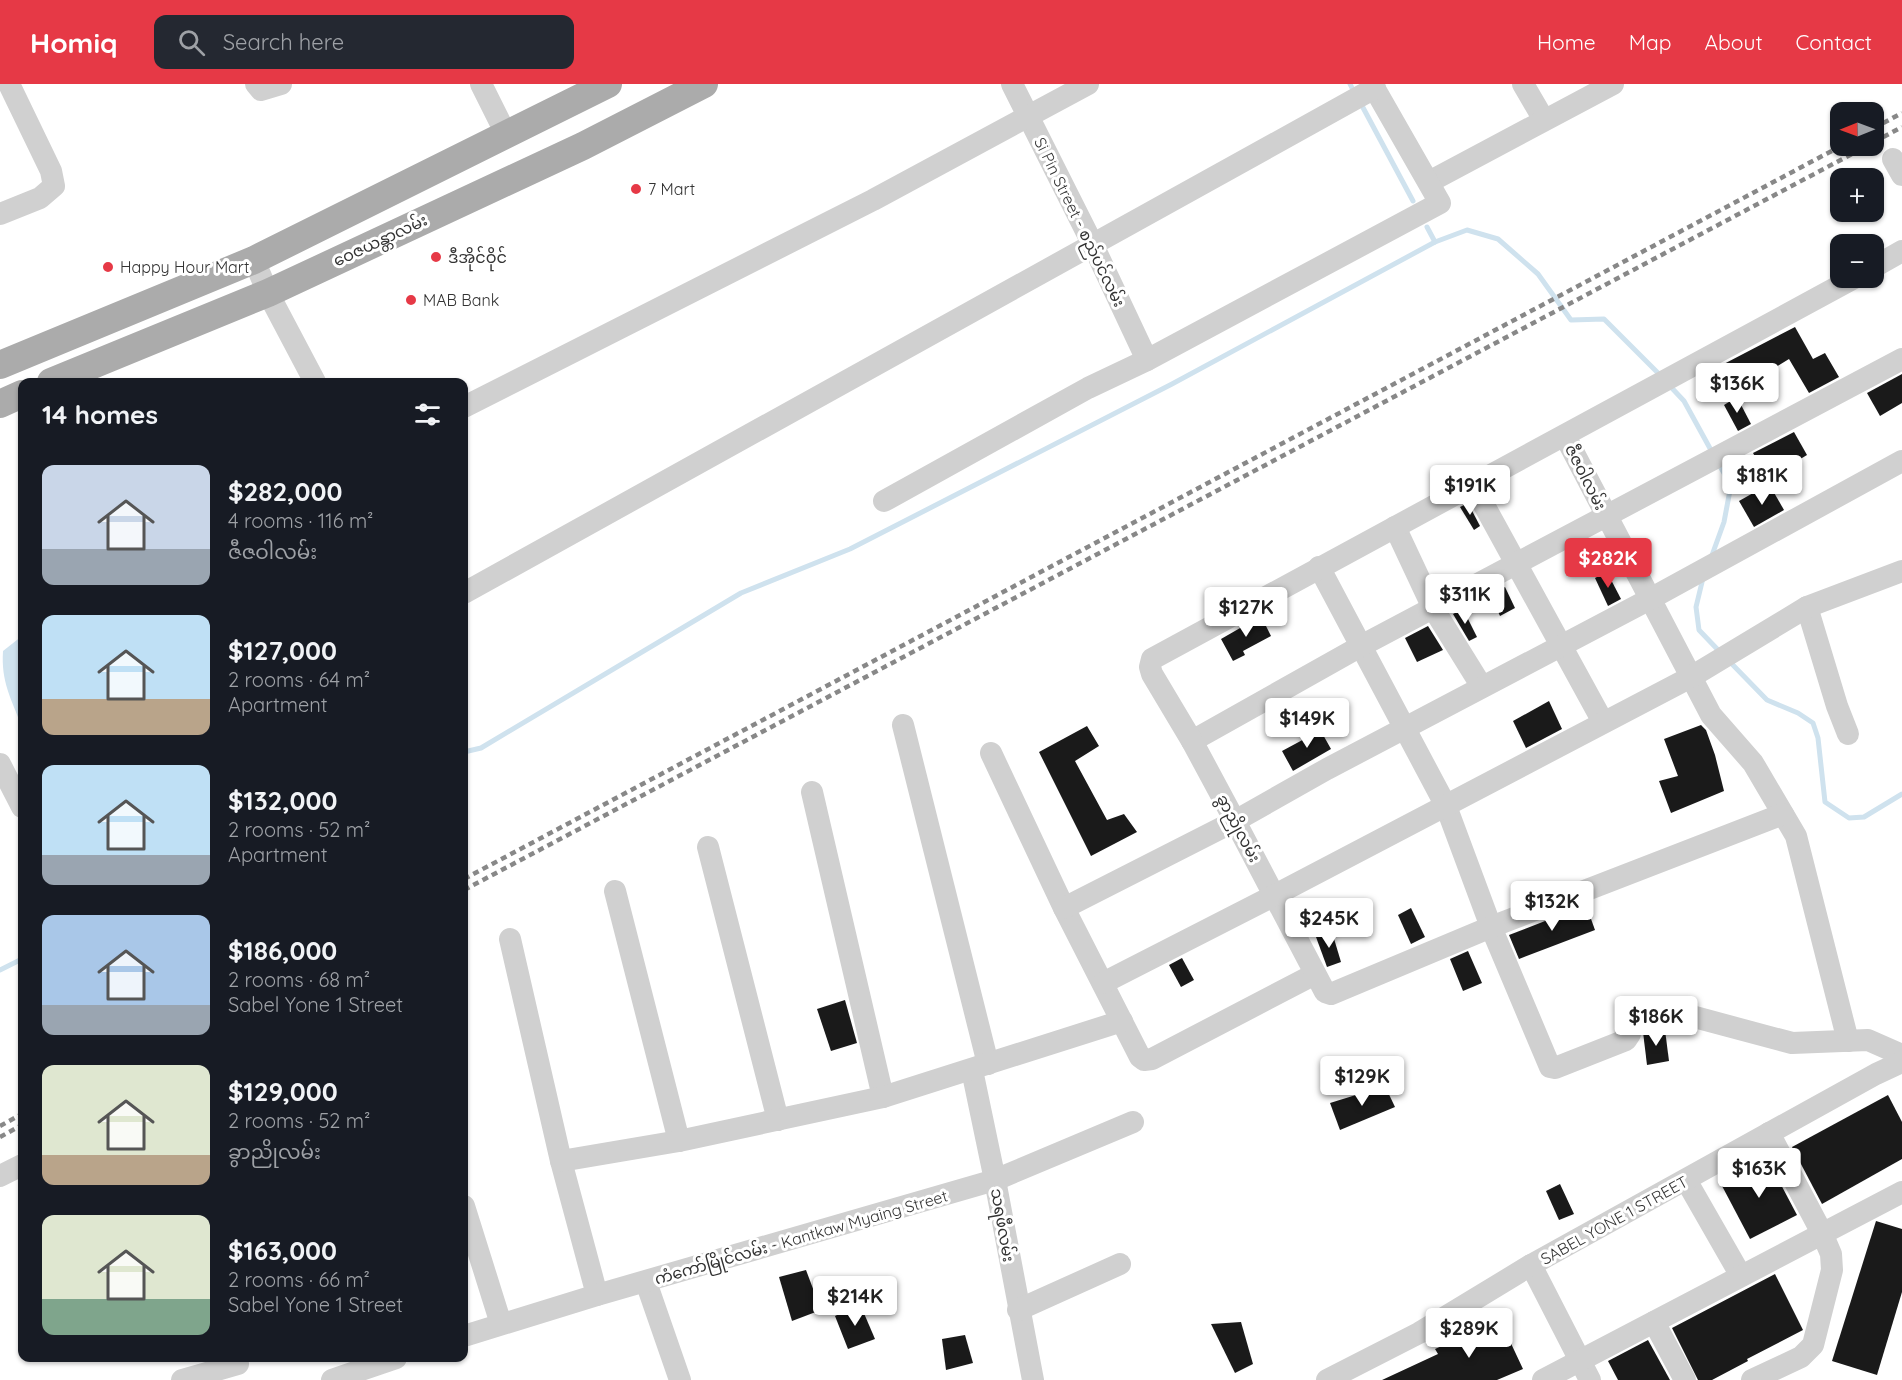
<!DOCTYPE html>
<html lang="en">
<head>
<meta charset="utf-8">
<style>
	:root { --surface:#171b24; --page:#242831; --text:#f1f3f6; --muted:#9ea1a6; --accent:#e63946 }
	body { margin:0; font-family:Quicksand,"Noto Sans Myanmar",sans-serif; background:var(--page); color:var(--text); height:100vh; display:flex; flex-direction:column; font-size:22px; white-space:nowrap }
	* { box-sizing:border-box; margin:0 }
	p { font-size:20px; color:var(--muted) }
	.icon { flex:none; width:33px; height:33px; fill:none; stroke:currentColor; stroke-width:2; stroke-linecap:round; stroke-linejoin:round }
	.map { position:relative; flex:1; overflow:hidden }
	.drawer { position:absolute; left:18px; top:294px; width:450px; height:984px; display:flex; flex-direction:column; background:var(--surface); border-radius:12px; box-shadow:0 2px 4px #0004 }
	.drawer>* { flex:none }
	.needle { width:39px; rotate:269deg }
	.tools { position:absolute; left:1830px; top:18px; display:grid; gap:12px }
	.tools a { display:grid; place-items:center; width:54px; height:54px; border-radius:12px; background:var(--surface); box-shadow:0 2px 4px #0004; font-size:30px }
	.price { position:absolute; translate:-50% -51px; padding:0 14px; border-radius:6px; background:#fff; color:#222; font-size:20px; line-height:39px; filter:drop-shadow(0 2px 3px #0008) }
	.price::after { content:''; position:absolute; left:50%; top:36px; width:18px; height:14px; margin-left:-9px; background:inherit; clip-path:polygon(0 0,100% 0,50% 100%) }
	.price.active { background:var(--accent); color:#fff }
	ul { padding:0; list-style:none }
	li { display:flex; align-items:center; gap:18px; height:150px; padding:0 24px }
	li span { display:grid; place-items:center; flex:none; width:168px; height:120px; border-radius:12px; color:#555 }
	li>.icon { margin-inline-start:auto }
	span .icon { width:72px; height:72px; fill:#fffc; stroke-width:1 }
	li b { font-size:26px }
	h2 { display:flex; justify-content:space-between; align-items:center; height:72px; padding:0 24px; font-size:26px }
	header { display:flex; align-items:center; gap:36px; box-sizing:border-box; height:84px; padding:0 30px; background:var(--accent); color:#fff }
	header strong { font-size:28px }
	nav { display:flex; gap:33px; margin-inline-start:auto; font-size:21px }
	.search { width:420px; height:54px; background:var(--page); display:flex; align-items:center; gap:15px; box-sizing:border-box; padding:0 21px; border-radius:12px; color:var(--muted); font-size:22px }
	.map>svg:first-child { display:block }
</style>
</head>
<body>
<header>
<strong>Homiq</strong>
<div class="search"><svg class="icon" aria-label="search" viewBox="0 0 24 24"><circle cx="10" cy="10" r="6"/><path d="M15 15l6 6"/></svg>Search here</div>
<nav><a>Home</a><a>Map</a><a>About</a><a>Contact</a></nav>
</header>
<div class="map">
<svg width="1902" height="1296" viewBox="0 0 1902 1296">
	<rect width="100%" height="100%" fill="#fff"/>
	<path fill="#cfe2ee" d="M22 552V643C11 614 1 598 3 567Z"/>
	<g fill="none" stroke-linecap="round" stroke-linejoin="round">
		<g stroke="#cfe2ee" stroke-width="5">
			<path d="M1350 0 1355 10"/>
			<path d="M1360 18 1413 117"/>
			<path d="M1427 143 1435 158"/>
			<path d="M1669 301 1684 317 1712 368"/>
			<path d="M1711 474 1724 438 1731 401 1718 379"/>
			<path d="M1703 494 1696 523 1699 546 1720 568"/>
			<path d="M1729 577 1767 616 1798 629 1813 639 1818 654 1825 718 1849 734 1864 733 1902 710"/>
			<path d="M464 668 481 664 741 509 850 465 1172 300 1435 158 1467 146 1498 155 1538 190 1571 236 1604 235 1661 292"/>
			<path d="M0 886 22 875"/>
		</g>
	</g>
	<g fill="#1a1a1a">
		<path d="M1795 243 1813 275 1825 269 1839 293 1809 309 1789 275 1734 309 1720 282Z"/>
		<path d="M1902 290V319L1880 332 1867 309Z"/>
		<path d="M1737 313 1751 340 1738 347 1724 321Z"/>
		<path d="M1794 348 1807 371 1767 395 1753 369Z"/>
		<path d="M1769 400 1784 426 1754 443 1739 417Z"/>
		<path d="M1468 419 1480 442 1474 446 1460 423Z"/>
		<path d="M1607 488 1621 515 1608 522 1595 494Z"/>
		<path d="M1505 503 1515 524 1500 532 1490 510Z"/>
		<path d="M1463 525 1477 553 1469 557 1453 530Z"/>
		<path d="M1261 532 1271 552 1243 567 1245 571 1233 577 1221 555Z"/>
		<path d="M1428 542 1443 566 1417 578 1405 554Z"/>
		<path d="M1549 617 1562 645 1526 664 1513 637Z"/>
		<path d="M1317 640 1331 665 1293 687 1282 667 1308 653 1304 647Z"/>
		<path d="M1701 641 1706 646 1715 671 1724 707 1671 729 1659 697 1678 692 1664 655Z"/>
		<path d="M1087 642 1099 662 1075 677 1107 736 1124 730 1137 748 1091 772 1039 668Z"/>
		<path d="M1586 821 1595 846 1519 875 1509 851Z"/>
		<path d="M1411 824 1425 853 1411 860 1398 831Z"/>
		<path d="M1332 848 1341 878 1327 883 1316 853Z"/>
		<path d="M1468 867 1482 899 1463 907 1450 875Z"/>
		<path d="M1182 874 1194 896 1181 903 1169 881Z"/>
		<path d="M845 916 857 959 831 967 817 925Z"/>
		<path d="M1665 946 1669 977 1647 981 1643 948Z"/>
		<path d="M1385 1002 1395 1023 1340 1046 1330 1019Z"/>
		<path d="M1888 1011 1902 1038V1075L1822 1120 1792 1063Z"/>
		<path d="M1765 1076H1768L1797 1131 1750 1155 1721 1100Z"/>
		<path d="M1560 1100 1574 1130 1559 1136 1546 1107Z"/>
		<path d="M1876 1137 1902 1145V1208L1877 1291 1832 1277Z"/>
		<path d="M806 1186 821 1226 792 1237 779 1193Z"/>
		<path d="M1775 1190 1803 1246 1747 1275 1748 1277 1712 1296H1698L1672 1244Z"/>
		<path d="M860 1220 875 1255 848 1265 835 1232Z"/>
		<path d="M1500 1236 1523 1285 1497 1296H1382L1438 1270 1435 1265Z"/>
		<path d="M1241 1238 1253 1280 1235 1289 1211 1240Z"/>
		<path d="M965 1251 973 1279 946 1286 942 1255Z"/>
		<path d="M1648 1256 1670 1296H1618L1608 1277Z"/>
	</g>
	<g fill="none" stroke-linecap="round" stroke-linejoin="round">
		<g stroke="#d0d0d0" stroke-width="22">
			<path d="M256 0 261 6 281 0"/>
			<path d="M481 0 506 50"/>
			<path d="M1012 0 1093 161 1147 276"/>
			<path d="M1523 0 1544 36"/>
			<path d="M1893 75 1902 91"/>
			<path d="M1429 98 1613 0"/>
			<path d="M0 130 40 114 54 102 51 87 9 0"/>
			<path d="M254 176 268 209 315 298"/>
			<path d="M1874 183 1902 167"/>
			<path d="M464 323 873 116 1088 0"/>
			<path d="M1565 352 1711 631 1753 679 1796 752 1848 957"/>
			<path d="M1473 401 1603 638"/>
			<path d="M884 417 1088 304 1147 276 1440 119 1372 0"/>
			<path d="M1395 443 1433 524 1482 603"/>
			<path d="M1319 483 1446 722 1491 843 1550 983 1555 984 1626 956 1630 950 1626 936 1628 933 1691 932 1792 959 1868 956 1902 971"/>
			<path d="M464 509 1375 4"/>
			<path d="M1807 523 1837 622 1848 650"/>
			<path d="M903 641 988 980"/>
			<path d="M1192 657 1361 562 1902 275"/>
			<path d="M991 669 1064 824 1140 973 1144 976 1152 975 1315 890"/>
			<path d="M0 680 22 723"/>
			<path d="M812 708 883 1013"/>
			<path d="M1783 730 1491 843 1331 910 1325 908 1235 737 1192 657 1152 590 1150 583 1152 575 1854 194"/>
			<path d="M708 763 778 1036"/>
			<path d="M615 807 679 1057"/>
			<path d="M1064 824 1235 737 1327 685 1650 515 1902 377"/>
			<path d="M510 855 561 1077 597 1211"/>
			<path d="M1103 899 1275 811 1691 593 1807 523 1902 487"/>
			<path d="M972 986 995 1096 1033 1296"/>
			<path d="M561 1077 679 1057 883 1013 1122 937"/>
			<path d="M0 1092 22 1081"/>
			<path d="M1686 1096 1741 1192"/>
			<path d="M464 1122 501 1240"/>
			<path d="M1531 1181 1590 1296"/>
			<path d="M646 1198 680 1296"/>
			<path d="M1018 1226 1120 1180"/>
			<path d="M1654 1238 1685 1296"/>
			<path d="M464 1252 597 1211 995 1096 1133 1038"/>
			<path d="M182 1296 238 1280"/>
			<path d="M332 1296 396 1274"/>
			<path d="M1327 1296 1419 1249 1531 1181 1876 990 1902 978"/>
			<path d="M1543 1296 1902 1108"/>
			<path d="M1752 1296 1801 1273 1813 1261 1832 1186 1831 1170 1822 1149 1769 1049"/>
		</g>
		<g stroke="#ababab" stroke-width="28">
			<path d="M0 281 254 176 608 0"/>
			<path d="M51 298 268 209 583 62 704 0"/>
			<path d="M0 320 22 310"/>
		</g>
		<g stroke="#888" stroke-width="4.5" stroke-dasharray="6 4.5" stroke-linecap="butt">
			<path d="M1874 44 1902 29"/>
			<path d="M1874 58 1902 43"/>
			<path d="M464 795 1841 62"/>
			<path d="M464 806 1867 62"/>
			<path d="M0 1042 22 1030"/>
			<path d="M0 1053 22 1041"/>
		</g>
	</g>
	<g fill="#e63946" stroke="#fff" stroke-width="2">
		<circle cx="636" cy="105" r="6"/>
		<circle cx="436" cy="173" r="6"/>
		<circle cx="108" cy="183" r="6"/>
		<circle cx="411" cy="216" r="6"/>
	</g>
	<g text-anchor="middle" stroke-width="6" stroke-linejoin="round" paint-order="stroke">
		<g font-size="16" fill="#333" stroke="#fff" text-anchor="start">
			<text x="648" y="111">7 Mart</text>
			<text x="448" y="179">ဒီအိုင်ဝိုင်</text>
			<text x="120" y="189">Happy Hour Mart</text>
			<text x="423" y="222">MAB Bank</text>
		</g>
		<g font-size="16" fill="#333" stroke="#fff">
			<text transform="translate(1080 138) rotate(64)" y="6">Si Pin Street - စည်ပင်လမ်း</text>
			<text transform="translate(380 156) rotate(-25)" y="6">ဝေဇယန္တာလမ်း</text>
			<text transform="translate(1586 393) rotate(63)" y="6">ဇီဇဝါလမ်း</text>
			<text transform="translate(1239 744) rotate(62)" y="6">ခွာညိုလမ်း</text>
			<text transform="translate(1614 1136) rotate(-29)" y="6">SABEL YONE 1 STREET</text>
			<text transform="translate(1003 1141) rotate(80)" y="6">သရဖီလမ်း</text>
			<text transform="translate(801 1153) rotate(-16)" y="6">ကံကော်မြိုင်လမ်း - Kantkaw Myaing Street</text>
		</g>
	</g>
</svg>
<div class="tools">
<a><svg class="needle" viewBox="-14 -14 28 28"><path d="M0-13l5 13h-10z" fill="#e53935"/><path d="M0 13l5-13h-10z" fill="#9ea1a6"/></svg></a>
<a>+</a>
<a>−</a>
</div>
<b class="price" style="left:1737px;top:330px">$136K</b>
<b class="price" style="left:1762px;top:422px">$181K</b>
<b class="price" style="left:1470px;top:432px">$191K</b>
<b class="price active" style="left:1608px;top:505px">$282K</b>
<b class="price" style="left:1465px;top:541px">$311K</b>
<b class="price" style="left:1246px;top:554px">$127K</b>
<b class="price" style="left:1307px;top:665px">$149K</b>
<b class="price" style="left:1552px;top:848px">$132K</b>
<b class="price" style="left:1329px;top:865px">$245K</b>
<b class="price" style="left:1656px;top:963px">$186K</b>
<b class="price" style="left:1362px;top:1023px">$129K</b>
<b class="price" style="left:1759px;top:1115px">$163K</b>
<b class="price" style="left:855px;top:1243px">$214K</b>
<b class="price" style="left:1469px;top:1275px">$289K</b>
<section class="drawer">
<h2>14 homes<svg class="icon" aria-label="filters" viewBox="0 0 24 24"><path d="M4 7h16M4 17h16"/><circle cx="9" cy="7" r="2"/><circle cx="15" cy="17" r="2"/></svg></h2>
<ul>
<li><span style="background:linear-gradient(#c9d6e8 70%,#9aa5b1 0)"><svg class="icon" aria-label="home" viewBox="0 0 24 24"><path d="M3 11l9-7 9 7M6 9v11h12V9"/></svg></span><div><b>$282,000</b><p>4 rooms · 116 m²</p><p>ဇီဇဝါလမ်း</p></div></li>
<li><span style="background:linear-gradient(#bfe0f5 70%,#b9a48a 0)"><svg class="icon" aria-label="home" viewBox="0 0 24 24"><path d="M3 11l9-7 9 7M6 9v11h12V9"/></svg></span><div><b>$127,000</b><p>2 rooms · 64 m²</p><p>Apartment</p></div></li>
<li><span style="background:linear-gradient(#bfe0f5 75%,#9aa5b1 0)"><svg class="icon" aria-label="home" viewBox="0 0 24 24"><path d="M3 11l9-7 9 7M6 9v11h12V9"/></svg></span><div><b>$132,000</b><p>2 rooms · 52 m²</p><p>Apartment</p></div></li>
<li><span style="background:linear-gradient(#a9c7e8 75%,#9aa5b1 0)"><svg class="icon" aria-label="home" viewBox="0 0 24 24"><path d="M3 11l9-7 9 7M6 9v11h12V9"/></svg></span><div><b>$186,000</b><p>2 rooms · 68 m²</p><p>Sabel Yone 1 Street</p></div></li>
<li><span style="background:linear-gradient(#dfe7d0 75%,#b9a48a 0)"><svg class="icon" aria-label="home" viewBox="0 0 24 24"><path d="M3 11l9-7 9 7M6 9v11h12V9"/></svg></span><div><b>$129,000</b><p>2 rooms · 52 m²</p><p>ခွာညိုလမ်း</p></div></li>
<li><span style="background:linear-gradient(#dfe7d0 70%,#7fa58c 0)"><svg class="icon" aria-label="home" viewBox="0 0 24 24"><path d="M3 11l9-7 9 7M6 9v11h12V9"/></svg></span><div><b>$163,000</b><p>2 rooms · 66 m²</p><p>Sabel Yone 1 Street</p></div></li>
</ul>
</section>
</div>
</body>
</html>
